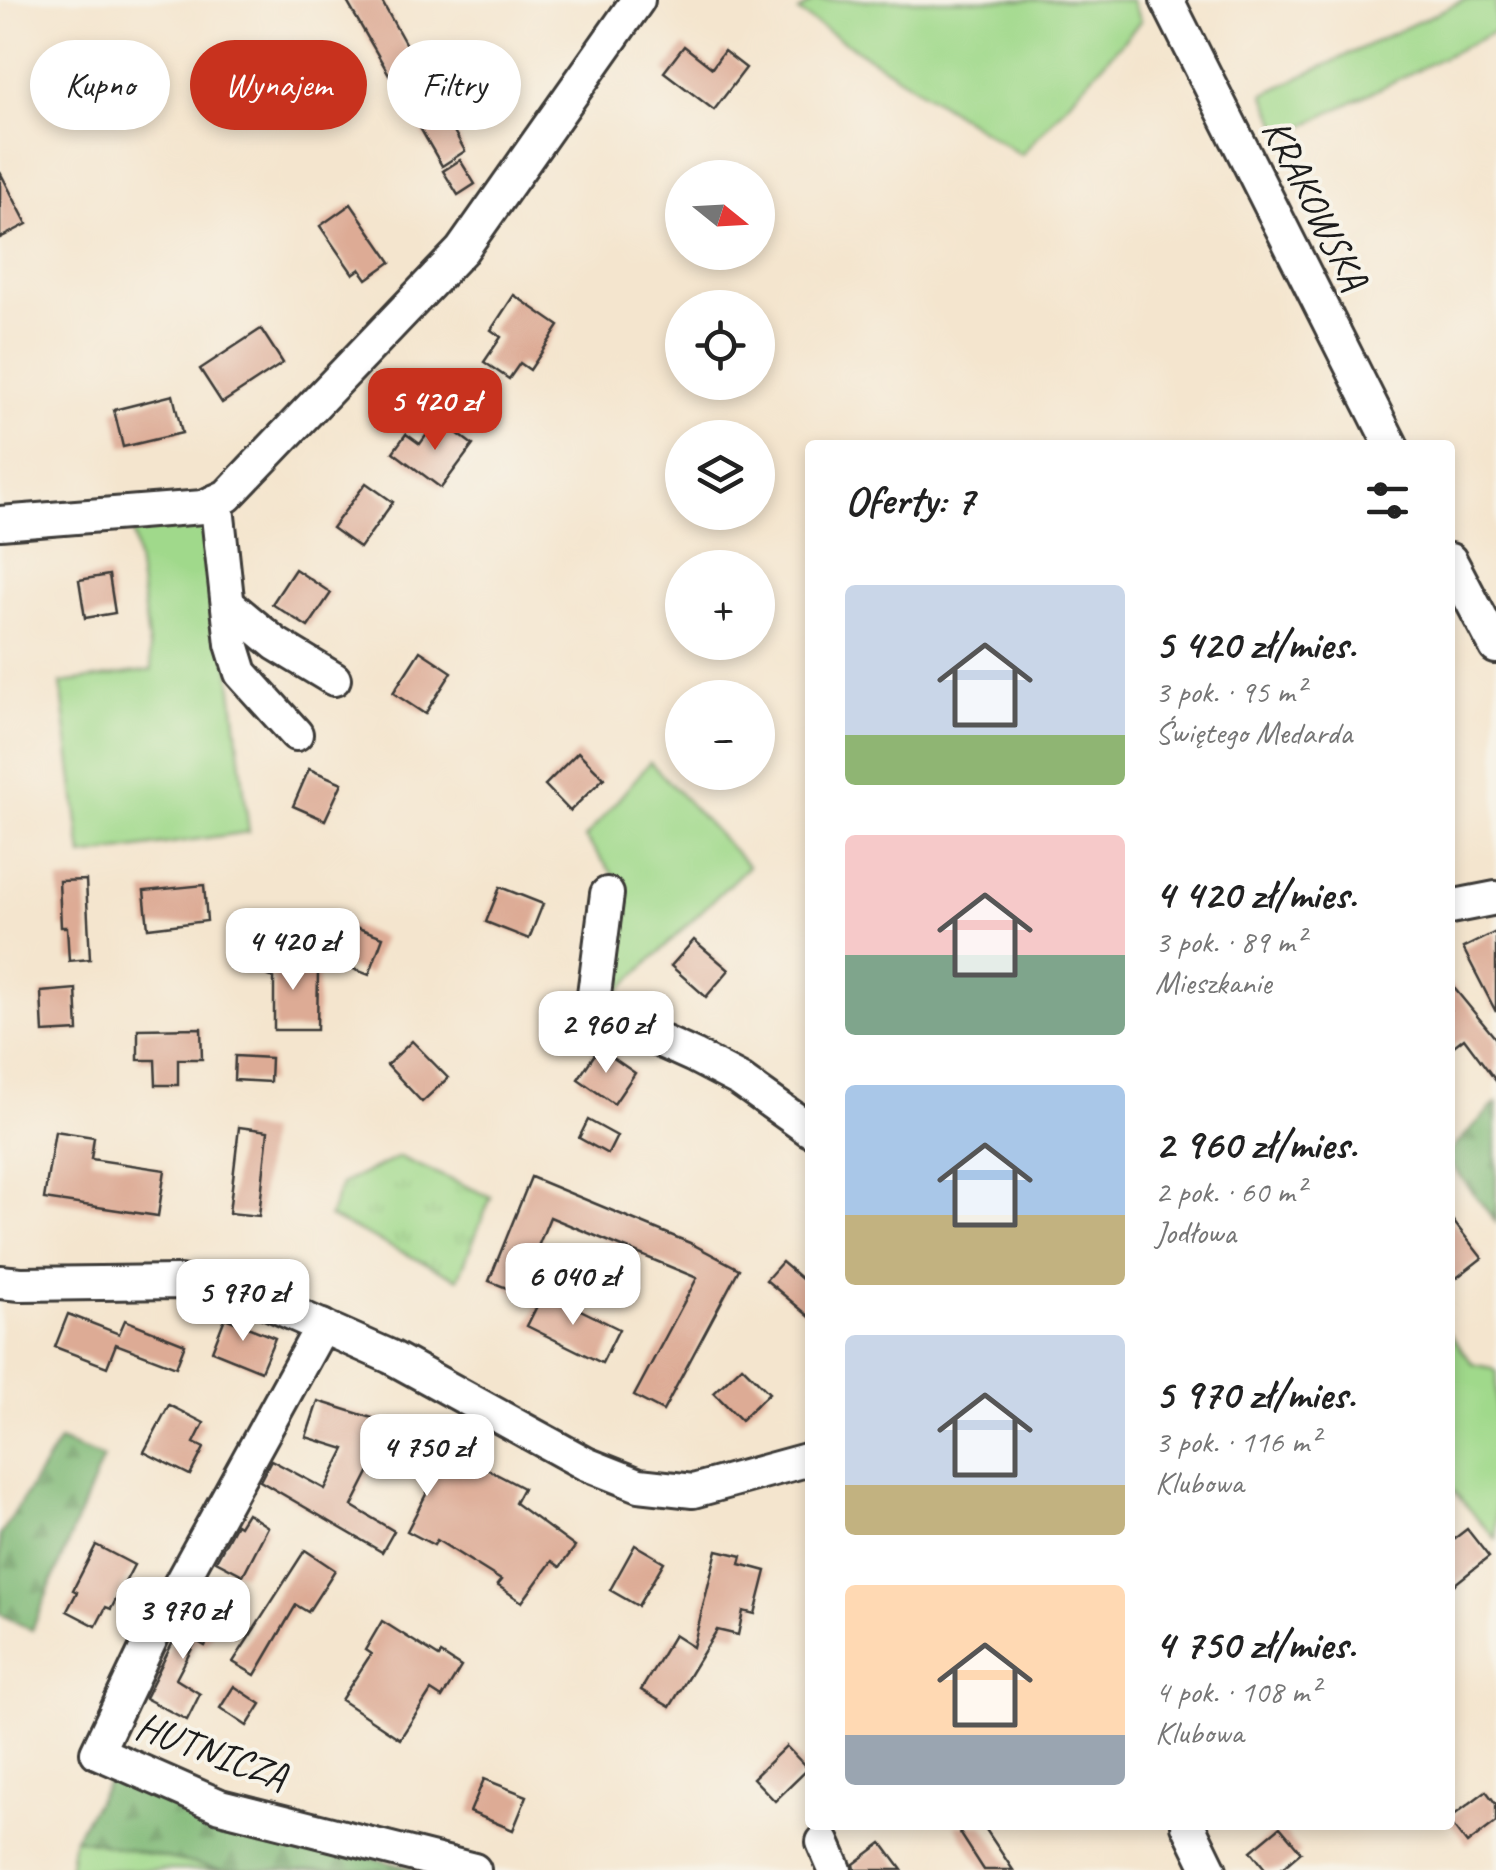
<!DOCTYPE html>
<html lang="pl">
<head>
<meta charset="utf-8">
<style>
	:root { --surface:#fff; --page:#f2f2f2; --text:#222; --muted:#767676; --accent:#c8321e }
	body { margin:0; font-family:Caveat,sans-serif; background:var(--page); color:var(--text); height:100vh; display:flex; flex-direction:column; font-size:38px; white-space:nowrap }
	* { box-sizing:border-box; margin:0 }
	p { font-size:32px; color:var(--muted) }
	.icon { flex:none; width:55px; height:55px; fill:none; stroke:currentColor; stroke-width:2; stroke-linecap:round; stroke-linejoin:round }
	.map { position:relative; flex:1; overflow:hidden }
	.sheet { position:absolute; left:805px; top:440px; width:650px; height:1390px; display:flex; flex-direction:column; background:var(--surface); border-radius:10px; box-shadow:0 5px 15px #0003 }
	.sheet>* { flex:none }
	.guide { position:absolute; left:30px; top:40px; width:625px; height:90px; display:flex; gap:20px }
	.needle { width:65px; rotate:108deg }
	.tools { position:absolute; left:665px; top:160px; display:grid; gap:20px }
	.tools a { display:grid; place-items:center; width:110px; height:110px; border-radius:50%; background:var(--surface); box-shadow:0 5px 15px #0003; font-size:50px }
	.price { position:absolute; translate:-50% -85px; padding:0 22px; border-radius:20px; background:#fff; color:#222; font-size:32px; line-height:65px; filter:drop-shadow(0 2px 5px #0008) }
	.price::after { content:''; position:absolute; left:50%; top:60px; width:30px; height:22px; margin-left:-15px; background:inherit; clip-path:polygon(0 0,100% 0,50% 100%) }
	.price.active { background:var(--accent); color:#fff }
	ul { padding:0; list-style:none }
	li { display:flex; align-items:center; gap:30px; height:250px; padding:0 40px }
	li span { display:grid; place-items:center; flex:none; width:280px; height:200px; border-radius:10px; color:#555 }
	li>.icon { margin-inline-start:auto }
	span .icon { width:120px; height:120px; fill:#fffc; stroke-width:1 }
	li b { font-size:42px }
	h2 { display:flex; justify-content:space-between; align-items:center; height:120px; padding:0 40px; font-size:42px }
	.pill { padding:0 35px; border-radius:45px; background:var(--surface); box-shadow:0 5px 15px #0003; font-size:35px; line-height:90px }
	.pill.active { background:var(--accent); color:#fff }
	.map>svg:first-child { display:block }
</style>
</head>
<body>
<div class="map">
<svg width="1496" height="1870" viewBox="0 0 1496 1870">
	<defs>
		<pattern id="forest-firs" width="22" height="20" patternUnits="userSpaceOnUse" patternTransform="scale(2.5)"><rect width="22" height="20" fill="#80b977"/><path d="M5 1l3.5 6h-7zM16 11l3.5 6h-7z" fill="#6e9e66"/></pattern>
		<pattern id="park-tufts" width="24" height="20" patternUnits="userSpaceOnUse" patternTransform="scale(2.5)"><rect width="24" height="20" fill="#a0d98b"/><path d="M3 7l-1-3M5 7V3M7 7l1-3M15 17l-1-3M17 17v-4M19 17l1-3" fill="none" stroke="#89ba77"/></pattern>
	</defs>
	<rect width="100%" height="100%" fill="#f7f3e8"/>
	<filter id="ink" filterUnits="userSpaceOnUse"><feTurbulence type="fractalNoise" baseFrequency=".01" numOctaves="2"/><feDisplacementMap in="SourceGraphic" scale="20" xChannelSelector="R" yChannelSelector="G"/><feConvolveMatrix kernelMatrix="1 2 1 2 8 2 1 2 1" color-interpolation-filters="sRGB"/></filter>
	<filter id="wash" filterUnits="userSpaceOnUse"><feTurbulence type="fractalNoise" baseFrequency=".0048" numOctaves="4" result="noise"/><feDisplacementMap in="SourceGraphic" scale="40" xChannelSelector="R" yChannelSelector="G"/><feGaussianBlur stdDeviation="2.25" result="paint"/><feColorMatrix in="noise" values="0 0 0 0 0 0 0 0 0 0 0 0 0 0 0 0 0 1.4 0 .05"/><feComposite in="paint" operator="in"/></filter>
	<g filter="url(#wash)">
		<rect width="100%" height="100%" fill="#f4e5ce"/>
		<g fill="#a0d98b" stroke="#5e7a54" stroke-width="2.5">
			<path d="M815 0H1131L1141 21 1021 155 798 12Z"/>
			<path d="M1464 0H1496V31L1283 136 1264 94Z"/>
			<path d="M212 521 249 832 82 856 61 683 152 670 133 530Z"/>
			<path d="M650 762 748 866 608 1002 620 883 585 838Z"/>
			<path d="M1450 1334 1473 1364 1492 1368 1496 1372V1539L1450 1487Z"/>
			<path d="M74 1838 224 1870H69Z"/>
		</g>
		<g fill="url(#forest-firs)" stroke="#4e6a4a" stroke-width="2.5">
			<path d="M1496 1103V1222L1450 1163V1151Z"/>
			<path d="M59 1441 103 1458 32 1630 0 1614V1536Z"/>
			<path d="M109 1780 256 1828 419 1870H224L74 1838Z"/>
		</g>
		<path fill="url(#park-tufts)" stroke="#5e7a54" stroke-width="2.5" d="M399 1157 491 1197 458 1279 329 1217 341 1184Z"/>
		<g id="blocks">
			<g fill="#ddab95">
				<path d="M346 0H381L465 151 442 166Z"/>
				<path d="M684 46 712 68 724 51 746 68 714 110 664 72Z"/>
				<path d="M460 160 475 184 458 195 443 171Z"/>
				<path d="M0 172 27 224 0 238Z"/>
				<path d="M351 204 391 262 367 279 360 269 353 274 320 226Z"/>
				<path d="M514 295 559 326 530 370 520 363 509 379 484 362 501 337 491 330Z"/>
				<path d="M261 329 283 363 222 403 200 369Z"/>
				<path d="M173 395 182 433 123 447 114 410Z"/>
				<path d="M438 419 473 445 441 488 393 452 406 434 420 444Z"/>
				<path d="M366 483 393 502 360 548 332 528Z"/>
				<path d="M295 569 331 593 308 627 272 604Z"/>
				<path d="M109 575 115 613 85 618 79 580Z"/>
				<path d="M420 651 452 672 425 714 393 693Z"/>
				<path d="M578 752 604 778 570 811 545 785Z"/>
				<path d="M309 769 342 783 325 820 293 806Z"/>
				<path d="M86 880 90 959 69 961 67 927H61L59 881Z"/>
				<path d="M204 885 207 921 148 928 144 891Z"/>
				<path d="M500 887 543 904 529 939 486 922Z"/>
				<path d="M339 921 383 937 369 975 325 958Z"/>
				<path d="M1496 932V1012L1463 948Z"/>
				<path d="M694 940 729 970 706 997 671 966Z"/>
				<path d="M270 951 318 970 317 1030H274V978L261 973Z"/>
				<path d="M1450 983 1496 1039V1081L1464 1038 1450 1049Z"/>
				<path d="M76 989 78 1031 43 1033 41 992Z"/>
				<path d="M201 1028 202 1059H178V1085H156L155 1060H138V1029Z"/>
				<path d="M412 1041 448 1078 422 1102 387 1065Z"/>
				<path d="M599 1048 635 1073 614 1104 578 1079Z"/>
				<path d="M235 1056 271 1058 270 1082 234 1080Z"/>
				<path d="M588 1120 617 1136 608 1154 579 1138Z"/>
				<path d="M239 1127 268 1131 259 1216 229 1213Z"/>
				<path d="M55 1131 94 1137 91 1159 165 1170 158 1216 44 1199Z"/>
				<path d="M531 1177 690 1243 739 1269 663 1411 634 1396 697 1278 550 1217 519 1293 489 1281Z"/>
				<path d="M1450 1217 1482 1258 1450 1283Z"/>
				<path d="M782 1262 810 1286V1317L766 1280Z"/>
				<path d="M544 1292 619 1329 602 1363 527 1326Z"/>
				<path d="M68 1314 119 1334 125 1320 185 1344 176 1367 116 1344 107 1367 55 1347Z"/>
				<path d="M225 1318 275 1338 261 1371 212 1351Z"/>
				<path d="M742 1366 769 1393 741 1420 714 1393Z"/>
				<path d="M318 1401 430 1436 429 1439 523 1488 515 1503 575 1547 560 1567 552 1561 522 1602 497 1585 501 1580 437 1540 434 1545 407 1531 435 1477 376 1459 352 1506 394 1531 382 1552 260 1481 271 1460 325 1489 345 1449 306 1437Z"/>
				<path d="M169 1405 204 1423 194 1443 204 1448 190 1475 144 1452Z"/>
				<path d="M247 1513 268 1527 243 1575 216 1561 236 1524 239 1526Z"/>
				<path d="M1467 1529 1489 1557 1450 1588V1542Z"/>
				<path d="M96 1545 134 1565 111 1609 106 1607 96 1626 67 1611 77 1592 73 1590Z"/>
				<path d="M635 1545 664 1562 638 1606 610 1590Z"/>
				<path d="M305 1550 335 1570 308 1612 296 1605 255 1675 233 1662Z"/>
				<path d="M717 1550 742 1556 740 1564 766 1571 755 1614 743 1611 738 1635 717 1630 670 1707 641 1690 674 1635 693 1647Z"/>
				<path d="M194 1600 222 1615 205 1646 196 1641 176 1679 200 1694 187 1720 145 1698Z"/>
				<path d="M382 1621 439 1657 441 1654 461 1667 442 1698 431 1691 400 1739 341 1700 371 1654 365 1650Z"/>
				<path d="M234 1686 261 1704 247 1726 220 1708Z"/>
				<path d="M786 1746 808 1769 775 1801 753 1778Z"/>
				<path d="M484 1779 527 1796 513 1830 470 1812Z"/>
				<path d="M1486 1791 1496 1804V1822L1467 1844 1450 1822V1818Z"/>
				<path d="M955 1825H983L1013 1870H984Z"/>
				<path d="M1280 1827 1301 1852 1280 1870H1266L1251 1851Z"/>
				<path d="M882 1843 902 1870H855L854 1864Z"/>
			</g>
		</g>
	</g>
	<g filter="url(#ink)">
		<use href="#blocks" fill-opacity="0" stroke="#3c3a37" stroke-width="2.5"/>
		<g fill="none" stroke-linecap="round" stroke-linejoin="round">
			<g stroke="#3c3a37" stroke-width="38">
				<g id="minor">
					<path d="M1167 0 1391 445"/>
					<path d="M214 502 218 516 232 644 241 673 296 734"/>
					<path d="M0 523 203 507 227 496 462 250 638 0"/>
					<path d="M1450 560 1496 647"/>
					<path d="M228 604 276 644 334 679"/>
					<path d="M607 894 592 1010 694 1056 740 1080 810 1130"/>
					<path d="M1450 907 1496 898"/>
					<path d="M0 1282 21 1284 179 1282 225 1290 260 1299 391 1357 586 1464 639 1485 693 1491 810 1459"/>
					<path d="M322 1326 155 1630 97 1752 220 1806 474 1870"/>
					<path d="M1188 1825 1210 1870"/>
					<path d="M823 1842 835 1870"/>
				</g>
			</g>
			<use href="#minor" stroke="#fff" stroke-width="32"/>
		</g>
	</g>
	<g text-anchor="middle" stroke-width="8" stroke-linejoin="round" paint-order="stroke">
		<g font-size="40" fill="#1c1c1c" stroke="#f7f3e8">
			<text transform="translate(1316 204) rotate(63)" y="14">KRAKOWSKA</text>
			<text transform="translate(212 1750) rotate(20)" y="14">HUTNICZA</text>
		</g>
	</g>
</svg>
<div class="tools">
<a><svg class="needle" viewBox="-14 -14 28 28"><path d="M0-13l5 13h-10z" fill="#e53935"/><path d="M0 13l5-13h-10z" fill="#767676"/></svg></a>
<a><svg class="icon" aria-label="locate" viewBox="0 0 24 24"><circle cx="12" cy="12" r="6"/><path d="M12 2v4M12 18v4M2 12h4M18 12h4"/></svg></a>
<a><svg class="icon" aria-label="layers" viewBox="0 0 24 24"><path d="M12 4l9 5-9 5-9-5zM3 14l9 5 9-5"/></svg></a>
<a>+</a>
<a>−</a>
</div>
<b class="price active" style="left:435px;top:453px">5 420 zł</b>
<b class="price" style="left:293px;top:993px">4 420 zł</b>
<b class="price" style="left:606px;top:1076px">2 960 zł</b>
<b class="price" style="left:573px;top:1328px">6 040 zł</b>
<b class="price" style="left:243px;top:1344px">5 970 zł</b>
<b class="price" style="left:427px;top:1499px">4 750 zł</b>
<b class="price" style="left:183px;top:1662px">3 970 zł</b>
<div class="guide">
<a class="pill">Kupno</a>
<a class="pill active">Wynajem</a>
<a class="pill">Filtry</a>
</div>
<section class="sheet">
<h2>Oferty: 7<svg class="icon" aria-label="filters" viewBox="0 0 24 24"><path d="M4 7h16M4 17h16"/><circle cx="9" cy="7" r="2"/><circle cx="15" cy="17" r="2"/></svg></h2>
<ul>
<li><span style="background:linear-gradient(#c9d6e8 75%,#8fb573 0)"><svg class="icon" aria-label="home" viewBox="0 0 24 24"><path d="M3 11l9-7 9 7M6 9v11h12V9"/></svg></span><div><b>5 420 zł/mies.</b><p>3 pok. · 95 m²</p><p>Świętego Medarda</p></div></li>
<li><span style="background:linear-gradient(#f6c9c9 60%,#7fa58c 0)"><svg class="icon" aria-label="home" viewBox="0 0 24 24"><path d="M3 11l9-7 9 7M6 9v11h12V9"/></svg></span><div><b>4 420 zł/mies.</b><p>3 pok. · 89 m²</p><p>Mieszkanie</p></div></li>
<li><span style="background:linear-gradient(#a9c7e8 65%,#c2b280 0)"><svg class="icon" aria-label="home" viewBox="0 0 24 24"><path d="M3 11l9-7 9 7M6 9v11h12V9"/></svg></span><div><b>2 960 zł/mies.</b><p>2 pok. · 60 m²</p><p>Jodłowa</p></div></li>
<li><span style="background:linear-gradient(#c9d6e8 75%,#c2b280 0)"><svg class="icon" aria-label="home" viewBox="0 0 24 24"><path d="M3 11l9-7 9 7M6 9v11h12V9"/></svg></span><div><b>5 970 zł/mies.</b><p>3 pok. · 116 m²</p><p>Klubowa</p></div></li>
<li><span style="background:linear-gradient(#ffd9b3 75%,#9aa5b1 0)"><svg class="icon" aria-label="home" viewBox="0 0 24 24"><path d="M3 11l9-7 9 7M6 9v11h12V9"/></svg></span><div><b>4 750 zł/mies.</b><p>4 pok. · 108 m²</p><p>Klubowa</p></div></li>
</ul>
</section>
</div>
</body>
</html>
